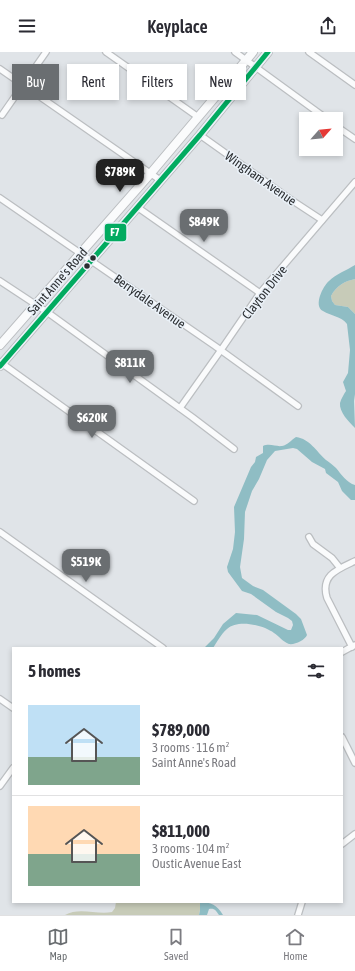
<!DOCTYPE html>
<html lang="en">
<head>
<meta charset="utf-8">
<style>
	:root { --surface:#fff; --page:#f7f7f7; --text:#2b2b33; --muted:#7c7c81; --line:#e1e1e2; --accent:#6a6e71 }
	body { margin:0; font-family:"Asap Condensed",sans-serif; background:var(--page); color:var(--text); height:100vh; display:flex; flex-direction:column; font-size:15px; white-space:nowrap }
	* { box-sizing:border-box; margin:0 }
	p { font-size:13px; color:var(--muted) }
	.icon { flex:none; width:22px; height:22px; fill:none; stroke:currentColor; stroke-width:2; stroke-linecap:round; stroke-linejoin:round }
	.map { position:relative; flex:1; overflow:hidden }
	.panel { position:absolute; left:12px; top:595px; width:331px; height:256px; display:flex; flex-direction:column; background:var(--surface); border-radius:0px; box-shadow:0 2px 6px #0003 }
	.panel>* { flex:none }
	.hud { position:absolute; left:12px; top:12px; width:331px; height:36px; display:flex; gap:8px }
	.needle { width:26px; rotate:63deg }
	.buttons { position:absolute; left:299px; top:60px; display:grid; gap:8px }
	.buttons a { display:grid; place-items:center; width:44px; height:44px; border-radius:0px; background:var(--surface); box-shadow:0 2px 6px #0003; font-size:20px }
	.price { position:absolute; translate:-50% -34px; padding:0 9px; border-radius:8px; background:var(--accent); color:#fff; font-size:13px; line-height:26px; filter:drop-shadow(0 1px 2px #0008) }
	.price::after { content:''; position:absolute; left:50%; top:24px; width:12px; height:9px; margin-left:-6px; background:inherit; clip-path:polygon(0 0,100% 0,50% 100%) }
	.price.active { background:#222; color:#fff }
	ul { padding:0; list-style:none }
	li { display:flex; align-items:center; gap:12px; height:100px; padding:0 16px }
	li+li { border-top:1px solid var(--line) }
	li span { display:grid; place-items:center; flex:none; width:112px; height:80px; border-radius:0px; color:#555 }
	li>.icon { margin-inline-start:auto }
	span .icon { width:48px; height:48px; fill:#fffc; stroke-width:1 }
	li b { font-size:17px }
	h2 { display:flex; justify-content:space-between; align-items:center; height:48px; padding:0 16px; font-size:17px }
	.tag { padding:0 14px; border-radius:0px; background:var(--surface); box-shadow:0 2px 6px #0003; font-size:14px; line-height:36px }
	.tag.active { background:var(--accent); color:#fff }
	header { display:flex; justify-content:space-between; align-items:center; height:52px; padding:0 16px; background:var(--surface); font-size:18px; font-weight:600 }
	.tabs { display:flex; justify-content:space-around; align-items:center; height:56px; border-top:1px solid var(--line); background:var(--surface); font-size:11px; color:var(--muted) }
	.tabs a { display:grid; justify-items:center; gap:2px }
	.tabs .active { color:var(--accent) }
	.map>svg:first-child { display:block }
</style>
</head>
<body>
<header><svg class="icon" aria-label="menu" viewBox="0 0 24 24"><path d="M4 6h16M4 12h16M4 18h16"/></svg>Keyplace<svg class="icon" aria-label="share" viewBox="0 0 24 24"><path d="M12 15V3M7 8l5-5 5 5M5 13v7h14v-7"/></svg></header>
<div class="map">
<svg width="355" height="863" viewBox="0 0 355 863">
	<rect width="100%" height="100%" fill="#e0e4e8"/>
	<g fill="#c7cbb8">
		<path d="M355 227V262L348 255 335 253 332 249 331 244C336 234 345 229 355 227Z"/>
		<path d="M116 850H200L201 852 199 863H65C79 855 97 863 112 860L115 856Z"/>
	</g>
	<g fill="#8fbdc4">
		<path d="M355 213V227C345 229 336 234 331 244L332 249 335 253 348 255 355 262V342L354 349 355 376C349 370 339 360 340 351 341 347 344 342 346 339L343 330 348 321 350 298 347 272C341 264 331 264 323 259 313 254 323 234 329 229 336 222 347 218 355 213Z"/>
		<path d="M296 385C310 387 316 399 326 408 330 411 333 413 336 416 341 422 347 431 355 433V448H351L342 439 338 430 326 421 325 417 312 410 297 397 293 396 275 399 267 408 259 427 252 439 245 460 244 487 240 515 242 526 253 534 263 538 296 562 301 567 307 583C305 588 295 593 289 592 283 590 279 584 274 581 263 573 238 567 227 577 221 582 217 590 213 596H204L214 586 223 572 236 561 257 563 288 578H291L293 573 292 569 288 566 276 560 251 542 242 539 228 520 227 515 233 497 235 480 234 455 251 415 255 410 256 405 263 401V394C270 391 276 395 282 394 288 393 291 388 296 385Z"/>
		<path d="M200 850C211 850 217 853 223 863H219C216 859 215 856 209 857L207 863H199L200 858Z"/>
	</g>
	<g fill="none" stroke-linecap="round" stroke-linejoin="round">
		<g stroke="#bbbec1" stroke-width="8">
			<g id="minor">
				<path d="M106 0 198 65"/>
				<path d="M235 0 327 67"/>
				<path d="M309 0 355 33"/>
				<path d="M0 17 160 128"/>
				<path d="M2 63 46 0"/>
				<path d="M336 74 355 87"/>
				<path d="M200 83 290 147 322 168"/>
				<path d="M0 146 215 294 298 354"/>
				<path d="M137 155 260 241"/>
				<path d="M0 229 47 260 192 365 234 397"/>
				<path d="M0 310 194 449"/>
				<path d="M180 356 221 298 260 241 355 130"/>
				<path d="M0 480 163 596"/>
				<path d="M309 485 313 492 332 506 340 516"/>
				<path d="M352 595 327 546C320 523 338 517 355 509"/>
				<path d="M342 600 355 593"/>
				<path d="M0 647 13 656"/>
				<path d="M342 685 355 711"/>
				<path d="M0 734 13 716"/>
				<path d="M342 792 355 782"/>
				<path d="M298 863 302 850"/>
			</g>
		</g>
		<g stroke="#bbbec1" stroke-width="10">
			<g id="secondary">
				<path d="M0 293 151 121 253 0"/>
				<path d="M0 314 200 83 268 0"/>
			</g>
		</g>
		<use href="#minor" stroke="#fafbfc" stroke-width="5.5"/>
		<use href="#secondary" stroke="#fafbfc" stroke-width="8"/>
		<g stroke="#eaf1f8" stroke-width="8">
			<path id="bus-1" d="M0 314 200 83 268 0"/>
		</g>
		<use href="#bus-1" stroke="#02ab60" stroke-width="5"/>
	</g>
	<g fill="#2b2e31" stroke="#eaf1f8" stroke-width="1.5">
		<circle cx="93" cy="206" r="3.5"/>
		<circle cx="87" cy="214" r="3.5"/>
	</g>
	<g text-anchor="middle" stroke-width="3" stroke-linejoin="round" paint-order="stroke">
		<g font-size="13" fill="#2b2e31" stroke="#eaf1f8">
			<text transform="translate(261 126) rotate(35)" y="5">Wingham Avenue</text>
			<text transform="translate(57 229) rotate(-49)" y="5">Saint Anne's Road</text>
			<text transform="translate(264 240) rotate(-52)" y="5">Clayton Drive</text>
			<text transform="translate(150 249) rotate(35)" y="5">Berrydale Avenue</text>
		</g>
	</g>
	<rect stroke="#eaf1f8" stroke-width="1.5" x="104" y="171" width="23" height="19" rx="4" fill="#02ab60"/>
	<g font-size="11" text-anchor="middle" font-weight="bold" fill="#fff">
		<text x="115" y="184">F7</text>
	</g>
</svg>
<div class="buttons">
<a><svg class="needle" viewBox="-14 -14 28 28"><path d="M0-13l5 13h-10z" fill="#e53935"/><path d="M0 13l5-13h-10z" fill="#7c7c81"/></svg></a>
</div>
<b class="price active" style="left:120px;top:141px">$789K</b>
<b class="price" style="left:204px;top:191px">$849K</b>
<b class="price" style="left:130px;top:332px">$811K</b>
<b class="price" style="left:92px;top:387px">$620K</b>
<b class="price" style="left:86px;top:531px">$519K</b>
<div class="hud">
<a class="tag active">Buy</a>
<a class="tag">Rent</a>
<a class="tag">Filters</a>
<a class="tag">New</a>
</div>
<section class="panel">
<h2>5 homes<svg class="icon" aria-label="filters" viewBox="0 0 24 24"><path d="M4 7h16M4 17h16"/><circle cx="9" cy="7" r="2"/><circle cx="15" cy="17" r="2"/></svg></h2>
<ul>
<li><span style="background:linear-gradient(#bfe0f5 65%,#7fa58c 0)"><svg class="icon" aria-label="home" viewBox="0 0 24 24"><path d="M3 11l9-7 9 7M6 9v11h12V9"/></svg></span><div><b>$789,000</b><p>3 rooms · 116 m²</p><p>Saint Anne's Road</p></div></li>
<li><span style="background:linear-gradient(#ffd9b3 60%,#7fa58c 0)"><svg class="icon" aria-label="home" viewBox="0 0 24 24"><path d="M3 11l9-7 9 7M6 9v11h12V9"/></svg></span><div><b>$811,000</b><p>3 rooms · 104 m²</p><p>Oustic Avenue East</p></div></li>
</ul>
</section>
</div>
<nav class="tabs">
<a class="active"><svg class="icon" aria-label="map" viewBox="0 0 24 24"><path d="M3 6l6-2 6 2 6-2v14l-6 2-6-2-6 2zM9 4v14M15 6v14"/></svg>Map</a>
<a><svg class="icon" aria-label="saved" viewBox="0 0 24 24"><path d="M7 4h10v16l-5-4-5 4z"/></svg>Saved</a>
<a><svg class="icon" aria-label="home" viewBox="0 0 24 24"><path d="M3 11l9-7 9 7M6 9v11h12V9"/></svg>Home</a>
</nav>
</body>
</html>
